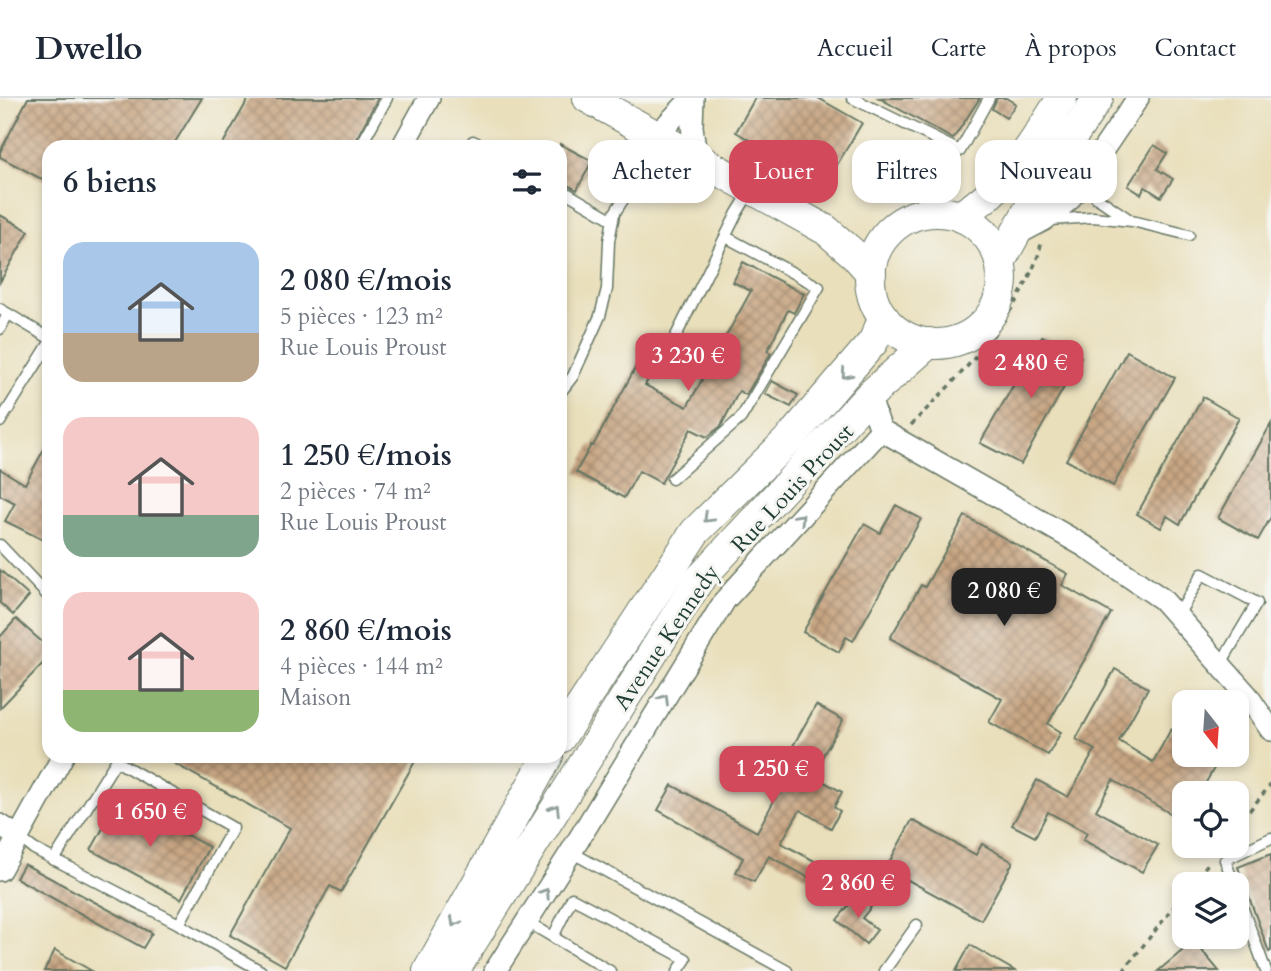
<!DOCTYPE html>
<html lang="fr">
<head>
<meta charset="utf-8">
<style>
	:root { --surface:#fff; --page:#f2f2f3; --text:#1f2937; --muted:#747a83; --line:#e0e1e3; --accent:#d1495b }
	body { margin:0; font-family:Cardo,serif; background:var(--page); color:var(--text); height:100vh; display:flex; flex-direction:column; font-size:26px; white-space:nowrap }
	* { box-sizing:border-box; margin:0 }
	p { font-size:23px; color:var(--muted) }
	.icon { flex:none; width:38px; height:38px; fill:none; stroke:currentColor; stroke-width:2; stroke-linecap:round; stroke-linejoin:round }
	.map { position:relative; flex:1; overflow:hidden }
	.details { position:absolute; left:42px; top:42px; width:525px; height:623px; display:flex; flex-direction:column; background:var(--surface); border-radius:21px; box-shadow:0 4px 10px #0003 }
	.details>* { flex:none }
	.top-card { position:absolute; left:588px; top:42px; width:578px; height:63px; display:flex; gap:14px }
	.needle { width:46px; rotate:163deg }
	.controls { position:absolute; left:1172px; top:592px; display:grid; gap:14px }
	.controls a { display:grid; place-items:center; width:77px; height:77px; border-radius:14px; background:var(--surface); box-shadow:0 4px 10px #0003; font-size:35px }
	.price { position:absolute; translate:-50% -60px; padding:0 16px; border-radius:14px; background:var(--accent); color:#fff; font-size:23px; line-height:46px; filter:drop-shadow(0 2px 4px #0008) }
	.price::after { content:''; position:absolute; left:50%; top:42px; width:21px; height:16px; margin-left:-10px; background:inherit; clip-path:polygon(0 0,100% 0,50% 100%) }
	.price.on { background:#222; color:#fff }
	ul { padding:0; list-style:none }
	li { display:flex; align-items:center; gap:21px; height:175px; padding:0 21px }
	li span { display:grid; place-items:center; flex:none; width:196px; height:140px; border-radius:21px; color:#555 }
	li>.icon { margin-inline-start:auto }
	span .icon { width:84px; height:84px; fill:#fffc; stroke-width:1 }
	li b { font-size:30px }
	h2 { display:flex; justify-content:space-between; align-items:center; height:84px; padding:0 21px; font-size:30px }
	.tag { padding:0 24px; border-radius:21px; background:var(--surface); box-shadow:0 4px 10px #0003; font-size:24px; line-height:63px }
	.tag.on { background:var(--accent); color:#fff }
	header { display:flex; align-items:center; gap:42px; box-sizing:border-box; height:98px; padding:0 35px; background:var(--surface); border-bottom:2px solid var(--line) }
	header strong { font-size:33px }
	nav { display:flex; gap:38px; margin-inline-start:auto; font-size:24px }
	.map>svg:first-child { display:block }
</style>
</head>
<body>
<header>
<strong>Dwello</strong>
<nav><a>Accueil</a><a>Carte</a><a>À propos</a><a>Contact</a></nav>
</header>
<div class="map">
<svg width="1271" height="873" viewBox="0 0 1271 873">
	<defs>
		<pattern id="building-cross-hatch" width="8" height="8" patternUnits="userSpaceOnUse" patternTransform="scale(1.75)"><rect width="8" height="8" fill="#c8a683"/><path d="M0 0l8 8M0 8l8-8" fill="none" stroke="#a2886c"/></pattern>
	</defs>
	<rect width="100%" height="100%" fill="#f6f6f2"/>
	<filter id="ink" filterUnits="userSpaceOnUse"><feTurbulence type="fractalNoise" baseFrequency=".0143" numOctaves="2"/><feDisplacementMap in="SourceGraphic" scale="14" xChannelSelector="R" yChannelSelector="G"/><feConvolveMatrix kernelMatrix="1 2 1 2 8 2 1 2 1" color-interpolation-filters="sRGB"/></filter>
	<filter id="wash" filterUnits="userSpaceOnUse"><feTurbulence type="fractalNoise" baseFrequency=".00686" numOctaves="4" result="noise"/><feDisplacementMap in="SourceGraphic" scale="28" xChannelSelector="R" yChannelSelector="G"/><feGaussianBlur stdDeviation="1.57" result="paint"/><feColorMatrix in="noise" values="0 0 0 0 0 0 0 0 0 0 0 0 0 0 0 0 0 1.4 0 .05"/><feComposite in="paint" operator="in"/></filter>
	<g filter="url(#wash)">
		<rect width="100%" height="100%" fill="#e9dfbb"/>
		<g id="blocks">
			<g fill="url(#building-cross-hatch)">
				<path d="M28 0H202L172 49H49V85L0 59V54Z"/>
				<path d="M249 0H378L352 49H221Z"/>
				<path d="M755 0H818L862 25 825 87 736 34Z"/>
				<path d="M879 0H980L953 41Z"/>
				<path d="M997 0H1006L1016 6 1006 20 992 11Z"/>
				<path d="M560 46 592 63 577 92 560 83Z"/>
				<path d="M1154 47 1167 55 1157 71 1173 81 1161 99 1145 89 1141 96 1128 88Z"/>
				<path d="M0 117 29 133 0 184Z"/>
				<path d="M743 164 804 196 794 215 788 212 767 253 771 255 746 297 739 293 721 328 707 339 691 331 661 385 639 373 624 400 576 374 591 347 593 348 646 250 661 258 645 287 687 309 751 193 733 184Z"/>
				<path d="M1042 238 1081 259 1021 366 980 345Z"/>
				<path d="M1127 253 1175 280 1113 388 1066 362Z"/>
				<path d="M772 283 798 297 791 309 765 296Z"/>
				<path d="M1203 299 1239 320 1180 426 1167 418 1161 430 1137 416Z"/>
				<path d="M1271 326V419L1258 442 1218 420Z"/>
				<path d="M49 342V445L5 423 15 405 0 397V371L25 386Z"/>
				<path d="M896 407 921 421 853 543 846 539 839 554 803 534 864 426 880 435Z"/>
				<path d="M965 418 1068 476 1062 487 1111 515 1048 626 1061 634 1048 657 989 624 1002 601 890 540 921 487 925 489Z"/>
				<path d="M0 472 29 498 13 517 0 505Z"/>
				<path d="M16 521 49 550V559L0 610V539Z"/>
				<path d="M1115 571 1148 590 1119 643 1153 664 1171 631 1185 639V656H1222L1200 695H1185V724L1113 682 1096 712 1158 747 1142 774 1083 742 1087 735 1048 714 1035 739 1012 727 1037 682 1068 699 1095 652 1076 641Z"/>
				<path d="M816 607 843 622 812 677 842 694 834 709 840 713 831 730 800 712 781 745 822 767 813 782 769 758 754 784 736 774 743 760 658 712 672 687 757 734 776 699 767 694Z"/>
				<path d="M161 658H418L341 794 330 788 285 868 230 837 290 730Z"/>
				<path d="M119 701 209 749 181 801 91 752Z"/>
				<path d="M912 722 976 757 982 746 1013 764 981 822 886 770Z"/>
				<path d="M1271 756V853L1269 854 1238 769Z"/>
				<path d="M24 766 152 835 143 850 16 780Z"/>
				<path d="M857 797 871 809 862 820 877 832 866 846 837 822Z"/>
				<path d="M1194 843 1219 873H1158Z"/>
				<path d="M970 847 1015 873H956Z"/>
				<path d="M55 852 92 873H44Z"/>
			</g>
		</g>
	</g>
	<g filter="url(#ink)">
		<use href="#blocks" fill-opacity="0" stroke="#667663" stroke-width="2"/>
		<g fill="none" stroke-linecap="round" stroke-linejoin="round">
			<g stroke="#667663" stroke-width="13">
				<g id="lane">
					<path d="M852 0 960 53 989 0"/>
					<path d="M360 49 387 0"/>
					<path d="M470 49 473 43 485 49"/>
					<path d="M1088 77 1096 99 1130 122"/>
					<path d="M560 91 613 122"/>
					<path d="M1050 122 1093 119 1132 123 1189 137"/>
					<path d="M0 211 49 240"/>
					<path d="M0 231 8 216"/>
					<path d="M670 250 737 115 751 92"/>
					<path d="M560 295 573 278 600 218 607 191 609 143 614 116 647 64 656 40"/>
					<path d="M0 324 49 246"/>
					<path d="M672 381 741 320 819 189 726 139"/>
					<path d="M0 447 49 499"/>
					<path d="M1177 519 1202 476 1257 505 1220 567"/>
					<path d="M18 739 34 751 179 826 261 873"/>
					<path d="M571 754 787 873"/>
					<path d="M54 762 116 663 233 730 179 826"/>
					<path d="M1234 786 1225 762 1271 740"/>
					<path d="M1237 795 1266 873"/>
					<path d="M526 823 610 873"/>
					<path d="M553 839 572 800 686 861 678 873"/>
					<path d="M884 873 917 827"/>
				</g>
			</g>
			<g stroke="#667663" stroke-width="24">
				<g id="street">
					<path d="M693 0 692 28 696 59"/>
					<path d="M657 37 692 0"/>
					<path d="M402 49 429 0"/>
					<path d="M1016 137 1044 122 1069 102 1138 0"/>
					<path d="M869 298 881 332 1086 449 1162 501 1247 597 1271 632"/>
					<path d="M0 727 18 739"/>
					<path d="M0 772 63 658"/>
					<path d="M495 873 571 754 725 502 881 332"/>
				</g>
			</g>
			<g stroke="#667663" stroke-width="32">
				<g id="secondary">
					<path d="M588 0 826 132 855 157 871 175"/>
					<circle cx="936" cy="180" r="66"/>
					<path d="M960 118C1011 86 1031 49 1062 0"/>
					<path d="M1000 164 1052 69 1098 0"/>
					<path d="M560 640 695 434 792 338 873 244 884 220"/>
					<path d="M428 873 548 658"/>
					<path d="M454 873 698 483 869 298 929 245"/>
				</g>
			</g>
			<g stroke="#667663" stroke-width="3.5" stroke-dasharray="5 5" stroke-linecap="butt">
				<path d="M911 327C954 283 998 241 1026 185 1032 172 1039 160 1041 145"/>
				<path d="M1237 728 1271 686"/>
				<path d="M1192 786 1210 763"/>
				<path d="M1123 873 1185 795"/>
			</g>
			<use href="#lane" stroke="#fff" stroke-width="10"/>
			<use href="#street" stroke="#fff" stroke-width="21"/>
			<use href="#secondary" stroke="#fff" stroke-width="30"/>
		</g>
		<defs><path id="oneway-chevron" d="M-2-3.5L2.5 0L-2 3.5" fill="none" stroke-width="1.6" stroke-linecap="round" stroke-linejoin="round" transform="scale(1.75)"/></defs>
		<g stroke="#8f9e9a">
			<use href="#oneway-chevron" transform="translate(846 276) rotate(131)"/>
			<use href="#oneway-chevron" transform="translate(708 420) rotate(136)"/>
			<use href="#oneway-chevron" transform="translate(800 420) rotate(-47)"/>
			<use href="#oneway-chevron" transform="translate(664 601) rotate(-59)"/>
			<use href="#oneway-chevron" transform="translate(555 711) rotate(-58)"/>
			<use href="#oneway-chevron" transform="translate(545 795) rotate(-57)"/>
			<use href="#oneway-chevron" transform="translate(455 824) rotate(119)"/>
		</g>
	</g>
	<g text-anchor="middle" stroke-width="6" stroke-linejoin="round" paint-order="stroke">
		<g font-size="23" fill="#1f3d34" stroke="#f6f6f2">
			<text transform="translate(792 390) rotate(-47)" y="8">Rue Louis Proust</text>
			<text transform="translate(666 539) rotate(-56)" y="8">Avenue Kennedy</text>
		</g>
	</g>
</svg>
<div class="controls">
<a><svg class="needle" viewBox="-14 -14 28 28"><path d="M0-13l5 13h-10z" fill="#e53935"/><path d="M0 13l5-13h-10z" fill="#747a83"/></svg></a>
<a><svg class="icon" aria-label="locate" viewBox="0 0 24 24"><circle cx="12" cy="12" r="6"/><path d="M12 2v4M12 18v4M2 12h4M18 12h4"/></svg></a>
<a><svg class="icon" aria-label="layers" viewBox="0 0 24 24"><path d="M12 4l9 5-9 5-9-5zM3 14l9 5 9-5"/></svg></a>
</div>
<b class="price" style="left:688px;top:295px">3 230 €</b>
<b class="price" style="left:1031px;top:302px">2 480 €</b>
<b class="price on" style="left:1004px;top:530px">2 080 €</b>
<b class="price" style="left:772px;top:708px">1 250 €</b>
<b class="price" style="left:150px;top:751px">1 650 €</b>
<b class="price" style="left:858px;top:822px">2 860 €</b>
<div class="top-card">
<a class="tag">Acheter</a>
<a class="tag on">Louer</a>
<a class="tag">Filtres</a>
<a class="tag">Nouveau</a>
</div>
<section class="details">
<h2>6 biens<svg class="icon" aria-label="filters" viewBox="0 0 24 24"><path d="M4 7h16M4 17h16"/><circle cx="9" cy="7" r="2"/><circle cx="15" cy="17" r="2"/></svg></h2>
<ul>
<li><span style="background:linear-gradient(#a9c7e8 65%,#b9a48a 0)"><svg class="icon" aria-label="home" viewBox="0 0 24 24"><path d="M3 11l9-7 9 7M6 9v11h12V9"/></svg></span><div><b>2 080 €/mois</b><p>5 pièces · 123 m²</p><p>Rue Louis Proust</p></div></li>
<li><span style="background:linear-gradient(#f6c9c9 70%,#7fa58c 0)"><svg class="icon" aria-label="home" viewBox="0 0 24 24"><path d="M3 11l9-7 9 7M6 9v11h12V9"/></svg></span><div><b>1 250 €/mois</b><p>2 pièces · 74 m²</p><p>Rue Louis Proust</p></div></li>
<li><span style="background:linear-gradient(#f6c9c9 70%,#8fb573 0)"><svg class="icon" aria-label="home" viewBox="0 0 24 24"><path d="M3 11l9-7 9 7M6 9v11h12V9"/></svg></span><div><b>2 860 €/mois</b><p>4 pièces · 144 m²</p><p>Maison</p></div></li>
</ul>
</section>
</div>
</body>
</html>
